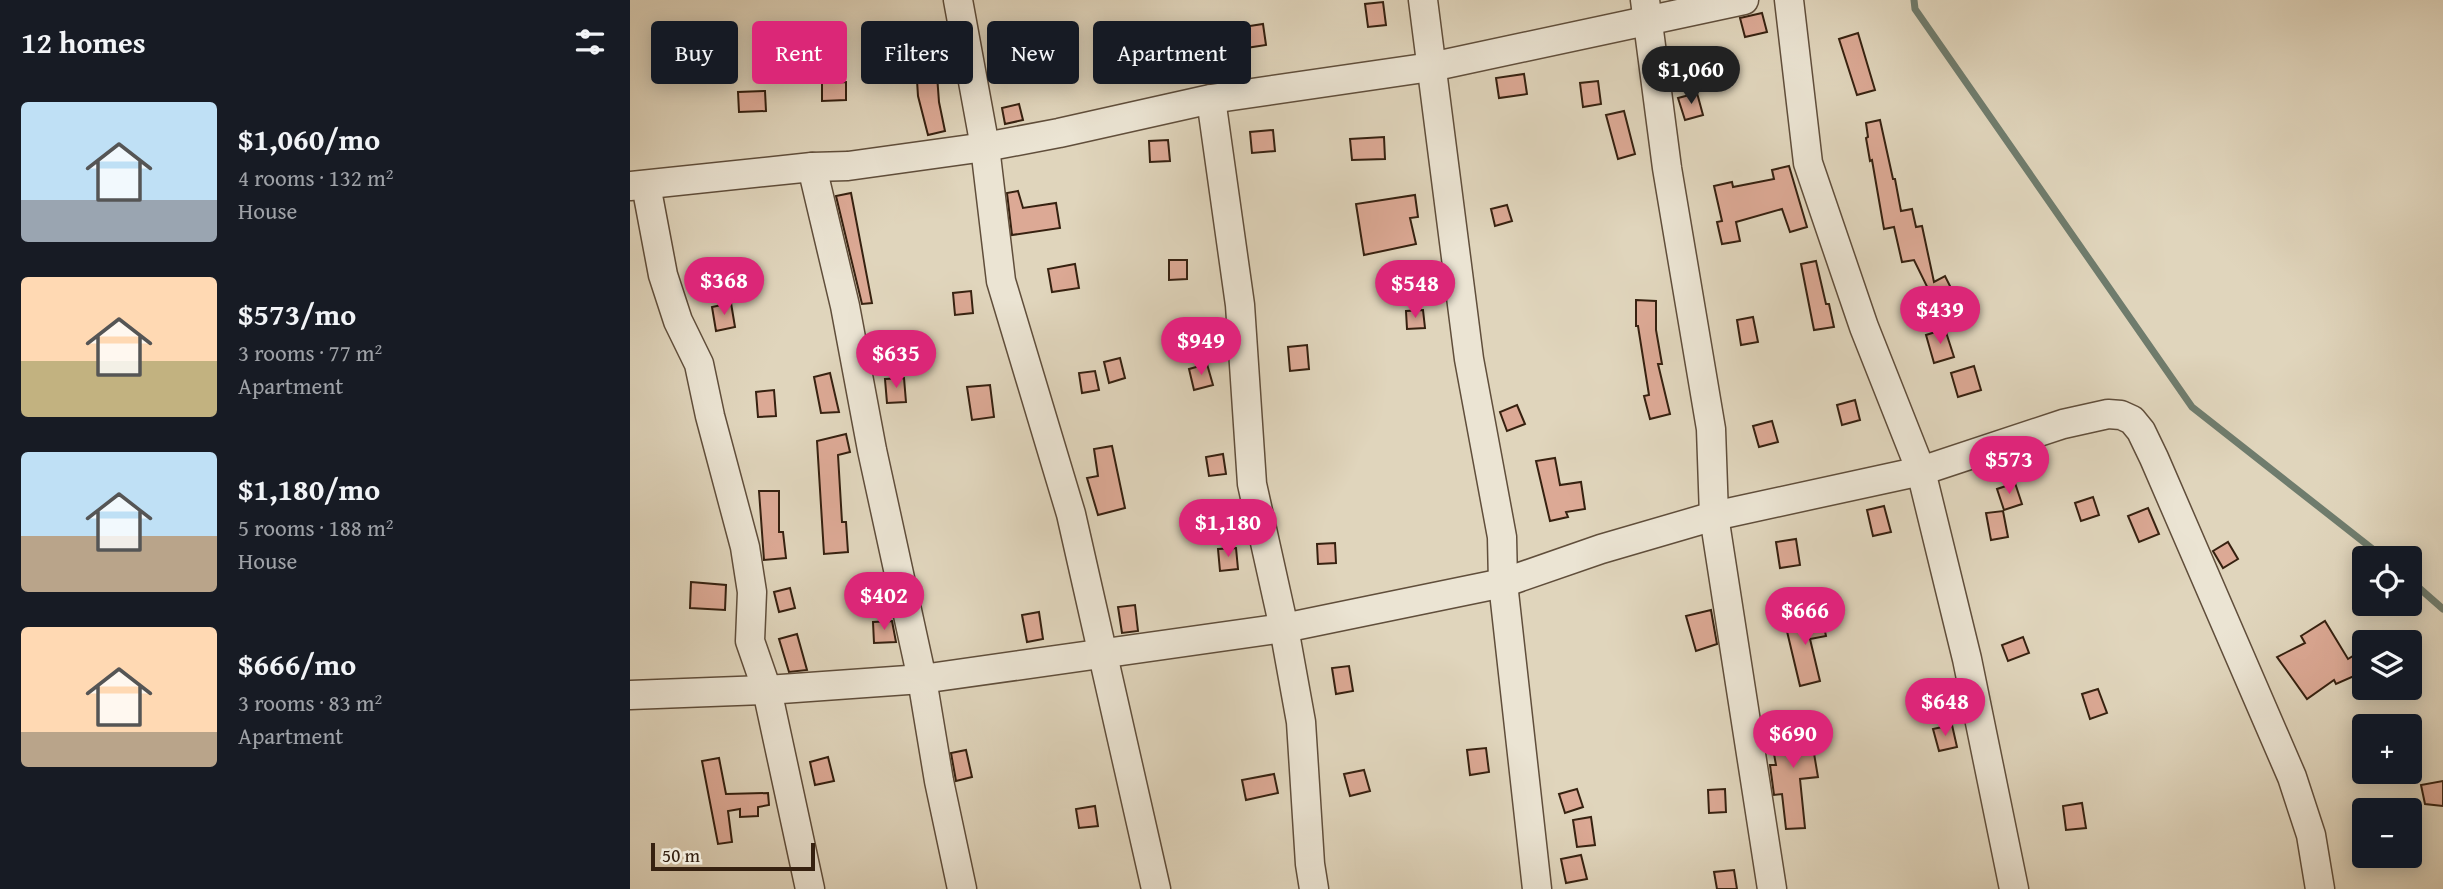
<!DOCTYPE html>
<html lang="en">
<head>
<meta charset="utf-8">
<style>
	:root { --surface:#171b24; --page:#242831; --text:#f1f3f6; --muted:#9ea1a6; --accent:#db2777 }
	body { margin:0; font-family:"Gentium Book Plus",serif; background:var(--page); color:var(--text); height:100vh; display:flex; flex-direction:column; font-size:26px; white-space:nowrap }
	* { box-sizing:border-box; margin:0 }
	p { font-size:23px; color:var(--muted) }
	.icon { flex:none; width:38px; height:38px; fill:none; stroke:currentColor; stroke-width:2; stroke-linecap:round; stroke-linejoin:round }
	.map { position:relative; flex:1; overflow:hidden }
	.sheet { display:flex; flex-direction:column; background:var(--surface); width:630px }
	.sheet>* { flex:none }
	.banner { position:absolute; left:21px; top:21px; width:665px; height:63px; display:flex; gap:14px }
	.tools { position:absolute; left:1722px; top:546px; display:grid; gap:14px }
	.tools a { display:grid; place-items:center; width:70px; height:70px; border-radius:7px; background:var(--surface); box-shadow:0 4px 18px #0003; font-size:35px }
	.scale { position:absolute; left:21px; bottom:18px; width:164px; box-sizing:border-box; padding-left:7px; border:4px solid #362110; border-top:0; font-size:19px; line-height:24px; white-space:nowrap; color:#362110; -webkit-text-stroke:5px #ebe4d3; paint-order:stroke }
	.price { position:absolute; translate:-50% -60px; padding:0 16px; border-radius:24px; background:var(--accent); color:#fff; font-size:23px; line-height:46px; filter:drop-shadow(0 2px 4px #0008) }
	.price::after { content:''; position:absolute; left:50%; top:42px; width:21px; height:16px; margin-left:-10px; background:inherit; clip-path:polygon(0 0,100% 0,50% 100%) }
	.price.current { background:#222; color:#fff }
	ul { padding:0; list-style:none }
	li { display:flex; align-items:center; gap:21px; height:175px; padding:0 21px }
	li span { display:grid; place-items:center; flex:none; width:196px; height:140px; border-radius:7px; color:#555 }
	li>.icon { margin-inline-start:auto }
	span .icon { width:84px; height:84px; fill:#fffc; stroke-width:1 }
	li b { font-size:30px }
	h2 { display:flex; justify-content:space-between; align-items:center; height:84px; padding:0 21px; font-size:30px }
	.pill { padding:0 24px; border-radius:7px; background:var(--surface); box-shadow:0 4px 18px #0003; font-size:24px; line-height:63px }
	.pill.current { background:var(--accent); color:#fff }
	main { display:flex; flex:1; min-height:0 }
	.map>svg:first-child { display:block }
</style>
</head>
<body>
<main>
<section class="sheet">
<h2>12 homes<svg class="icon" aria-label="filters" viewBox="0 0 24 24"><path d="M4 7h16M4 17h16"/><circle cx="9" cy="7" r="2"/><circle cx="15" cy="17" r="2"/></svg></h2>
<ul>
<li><span style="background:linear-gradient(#bfe0f5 70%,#9aa5b1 0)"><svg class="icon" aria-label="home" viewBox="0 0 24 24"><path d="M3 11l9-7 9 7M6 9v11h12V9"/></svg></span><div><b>$1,060/mo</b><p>4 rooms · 132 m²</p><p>House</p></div></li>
<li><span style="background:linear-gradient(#ffd9b3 60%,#c2b280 0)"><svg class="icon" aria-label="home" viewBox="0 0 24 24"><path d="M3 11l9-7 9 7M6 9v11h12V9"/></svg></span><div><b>$573/mo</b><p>3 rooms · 77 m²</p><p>Apartment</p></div></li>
<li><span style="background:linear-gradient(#bfe0f5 60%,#b9a48a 0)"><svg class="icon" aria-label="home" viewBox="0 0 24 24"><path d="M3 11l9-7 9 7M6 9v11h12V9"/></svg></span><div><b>$1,180/mo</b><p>5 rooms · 188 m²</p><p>House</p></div></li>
<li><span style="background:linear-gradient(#ffd9b3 75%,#b9a48a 0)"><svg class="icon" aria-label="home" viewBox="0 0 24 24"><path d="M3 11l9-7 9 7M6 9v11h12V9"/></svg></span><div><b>$666/mo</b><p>3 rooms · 83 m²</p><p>Apartment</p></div></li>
</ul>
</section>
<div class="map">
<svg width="1813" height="889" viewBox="0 0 1813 889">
	<rect width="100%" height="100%" fill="#e0d5bc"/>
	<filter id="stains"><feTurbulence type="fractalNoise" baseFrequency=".00286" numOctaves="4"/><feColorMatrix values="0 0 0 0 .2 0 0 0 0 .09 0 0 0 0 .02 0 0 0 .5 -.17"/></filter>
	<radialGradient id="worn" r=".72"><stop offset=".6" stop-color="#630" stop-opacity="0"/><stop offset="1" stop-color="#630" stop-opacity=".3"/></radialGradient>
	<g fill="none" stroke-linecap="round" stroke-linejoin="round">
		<g stroke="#6f7c6d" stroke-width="7">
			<path d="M1284 0 1285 9 1562 407 1754 558"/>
			<path d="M1780 580 1813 609"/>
		</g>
	</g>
	<g fill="#dca995" stroke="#362110" stroke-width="2">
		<path d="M753 2 756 25 738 27 735 4Z"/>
		<path d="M1132 13 1137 32 1115 37 1110 18Z"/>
		<path d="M633 24 636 45 616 48 613 27Z"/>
		<path d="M1228 33 1245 90 1227 95 1209 39Z"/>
		<path d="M305 48 309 102 315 131 298 135 288 96 285 49Z"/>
		<path d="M1083 59 1088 76 1070 81 1065 64Z"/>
		<path d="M894 74 897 94 869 98 866 78Z"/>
		<path d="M968 81 971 104 953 107 950 83Z"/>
		<path d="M216 82V100L192 101V83Z"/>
		<path d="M135 91 136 111 109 112 108 92Z"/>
		<path d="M1067 93 1073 115 1055 120 1048 98Z"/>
		<path d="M389 104 393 120 375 124 372 108Z"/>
		<path d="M994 111 1005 154 988 159 976 115Z"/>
		<path d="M1250 120 1263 179H1265L1271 211 1282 209 1286 227 1292 226 1304 282 1315 276 1327 300 1308 309 1284 260 1272 262 1264 227 1254 229 1242 160 1240 161 1236 138 1238 137 1236 123Z"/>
		<path d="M643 130 645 151 622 153 620 132Z"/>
		<path d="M754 137 755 159 722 160 720 139Z"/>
		<path d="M538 140 540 161 520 162 519 141Z"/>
		<path d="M1159 166 1177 227 1160 232 1152 209 1106 222 1110 241 1092 244 1087 222 1092 221 1084 186 1102 182 1103 187 1144 179 1142 170Z"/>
		<path d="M388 191 393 208 426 203 430 228 382 235 377 193Z"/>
		<path d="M221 193 242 303 232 304 206 196Z"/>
		<path d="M785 195 788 217 780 218 786 244 734 255 726 204Z"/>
		<path d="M877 205 882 221 865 226 861 209Z"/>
		<path d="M539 260H557V279L539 280Z"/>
		<path d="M1186 261 1196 304H1199L1204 327 1184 330 1171 264Z"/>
		<path d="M445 264 449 288 422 292 418 269Z"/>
		<path d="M341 291 343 313 325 315 323 293Z"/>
		<path d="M1006 300 1026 301V330L1032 364H1028L1040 414 1020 419 1014 396 1019 395 1008 326H1006Z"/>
		<path d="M101 303 105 327 86 331 82 307Z"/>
		<path d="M793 310 795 328 777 329 776 311Z"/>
		<path d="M1123 317 1128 342 1111 345 1107 320Z"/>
		<path d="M1315 329 1324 357 1304 363 1296 335Z"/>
		<path d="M677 345 679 369 660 371 658 347Z"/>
		<path d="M490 358 495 378 479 383 474 362Z"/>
		<path d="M577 364 583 385 564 390 559 369Z"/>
		<path d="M1344 366 1351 390 1328 397 1321 373Z"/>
		<path d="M465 371 469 390 452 393 449 373Z"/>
		<path d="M200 373 209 412 191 413 184 377Z"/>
		<path d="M274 378 276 402 257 403 255 379Z"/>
		<path d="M360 385 364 417 342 420 337 387Z"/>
		<path d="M144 390 146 416 128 417 126 392Z"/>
		<path d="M1225 400 1230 420 1212 425 1207 405Z"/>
		<path d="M887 405 895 424 877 431 870 412Z"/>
		<path d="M1142 421 1148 442 1129 447 1123 426Z"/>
		<path d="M216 434 220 452 208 455 212 522H216L218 552 194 554 187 441Z"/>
		<path d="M482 446 495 508 468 515 457 478 468 476 464 449Z"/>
		<path d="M593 454 596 474 579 476 576 457Z"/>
		<path d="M925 458 930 485 951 482 955 509 936 512 938 517 920 521 906 461Z"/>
		<path d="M1385 483 1392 504 1374 510 1367 489Z"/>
		<path d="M129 491H149V532H153L156 558 134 560Z"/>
		<path d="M1463 497 1469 515 1451 521 1445 503Z"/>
		<path d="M1254 506 1261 532 1243 536 1237 510Z"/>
		<path d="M1518 508 1529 534 1509 542 1498 516Z"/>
		<path d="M1373 511 1378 537 1361 540 1356 513Z"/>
		<path d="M1166 539 1170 565 1150 568 1146 542Z"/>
		<path d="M1598 542 1608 559 1593 568 1583 551Z"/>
		<path d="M705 543 706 563 688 564 687 544Z"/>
		<path d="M606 548 608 569 590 571 588 549Z"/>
		<path d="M61 582 96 585 95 610 60 608Z"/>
		<path d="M160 588 165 608 149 612 144 592Z"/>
		<path d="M505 605 508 631 492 633 488 607Z"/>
		<path d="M1081 610 1087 644 1066 651 1056 616Z"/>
		<path d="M409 612 413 639 397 642 392 615Z"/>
		<path d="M1191 614 1196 636 1180 639 1190 681 1170 686 1155 623Z"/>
		<path d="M262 621 266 642 244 643 243 622Z"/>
		<path d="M1695 621 1718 659 1723 656 1731 673 1706 684 1704 680 1677 699 1647 657 1675 643 1671 636Z"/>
		<path d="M167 634 177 670 159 672 149 639Z"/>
		<path d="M1393 637 1399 653 1378 661 1372 645Z"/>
		<path d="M719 666 723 691 706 694 702 668Z"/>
		<path d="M1468 689 1477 713 1460 719 1452 694Z"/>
		<path d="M1179 724 1188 777 1170 779 1175 828 1156 829 1152 794 1144 795 1140 765H1146L1140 732Z"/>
		<path d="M1322 725 1327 747 1309 751 1303 729Z"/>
		<path d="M856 748 859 772 840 775 837 750Z"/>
		<path d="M336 750 342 777 326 781 321 753Z"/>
		<path d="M198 757 204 781 185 785 180 762Z"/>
		<path d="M89 758 96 794 138 793 139 805 128 807V816L110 817V809L98 811 102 842 88 844 72 761Z"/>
		<path d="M734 770 740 791 720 796 714 774Z"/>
		<path d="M644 774 648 793 616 800 612 780Z"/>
		<path d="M1813 781V806L1795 804 1791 785Z"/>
		<path d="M947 789 953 807 935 813 929 794Z"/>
		<path d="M1095 789 1096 812 1079 813 1078 790Z"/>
		<path d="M1452 803 1456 828 1436 830 1433 806Z"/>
		<path d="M465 806 468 826 449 828 446 809Z"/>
		<path d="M961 817 965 845 947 847 943 820Z"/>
		<path d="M951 855 957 879 936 883 931 859Z"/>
		<path d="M1104 870 1107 889H1087L1084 872Z"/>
	</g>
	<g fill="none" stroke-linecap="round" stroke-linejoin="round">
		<g stroke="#604e3b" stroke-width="31">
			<g id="minor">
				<path d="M328 0 355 147 371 281 441 514 526 889"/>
				<path d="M793 0 839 359 872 537 873 583 907 889"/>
				<path d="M1015 0 1037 168 1081 429 1084 516 1142 889"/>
				<path d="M1159 0 1178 163 1234 327 1291 471 1337 659 1384 889"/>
				<path d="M581 99 610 305 622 484 654 628 671 722 680 864 684 889"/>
				<path d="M182 167 215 306 242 450 292 679 309 781 332 889"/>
				<path d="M16 185 33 275 48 321 69 364 80 416 115 547 122 592 120 641 137 690 180 889"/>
				<path d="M0 186 182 167 218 166 355 147 429 133 581 99 801 67 1114 0"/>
				<path d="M0 695 137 690 292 679 654 628 873 583 971 549 1084 516 1291 471 1433 424 1478 414 1491 415 1502 420 1511 431 1524 458 1662 777 1681 835 1690 889"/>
			</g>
		</g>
		<use href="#minor" stroke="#ebe4d3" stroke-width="28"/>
	</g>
	<rect width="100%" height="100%" filter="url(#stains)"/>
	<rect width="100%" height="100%" fill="url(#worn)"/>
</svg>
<div class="tools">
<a><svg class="icon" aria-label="locate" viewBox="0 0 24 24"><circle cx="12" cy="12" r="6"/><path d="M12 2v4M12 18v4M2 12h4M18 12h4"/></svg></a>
<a><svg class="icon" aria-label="layers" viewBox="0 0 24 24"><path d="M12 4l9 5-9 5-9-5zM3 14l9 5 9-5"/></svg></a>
<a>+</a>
<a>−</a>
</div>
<div class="scale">50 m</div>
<b class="price current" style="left:1061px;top:106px">$1,060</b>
<b class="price" style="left:94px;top:317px">$368</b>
<b class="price" style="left:785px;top:320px">$548</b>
<b class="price" style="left:1310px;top:346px">$439</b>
<b class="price" style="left:571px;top:377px">$949</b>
<b class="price" style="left:266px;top:390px">$635</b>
<b class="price" style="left:1379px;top:496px">$573</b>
<b class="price" style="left:598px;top:559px">$1,180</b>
<b class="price" style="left:254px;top:632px">$402</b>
<b class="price" style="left:1175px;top:647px">$666</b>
<b class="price" style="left:1315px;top:738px">$648</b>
<b class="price" style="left:1163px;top:770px">$690</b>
<div class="banner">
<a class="pill">Buy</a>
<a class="pill current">Rent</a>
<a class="pill">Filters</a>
<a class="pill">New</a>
<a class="pill">Apartment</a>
</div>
</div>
</main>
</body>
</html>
